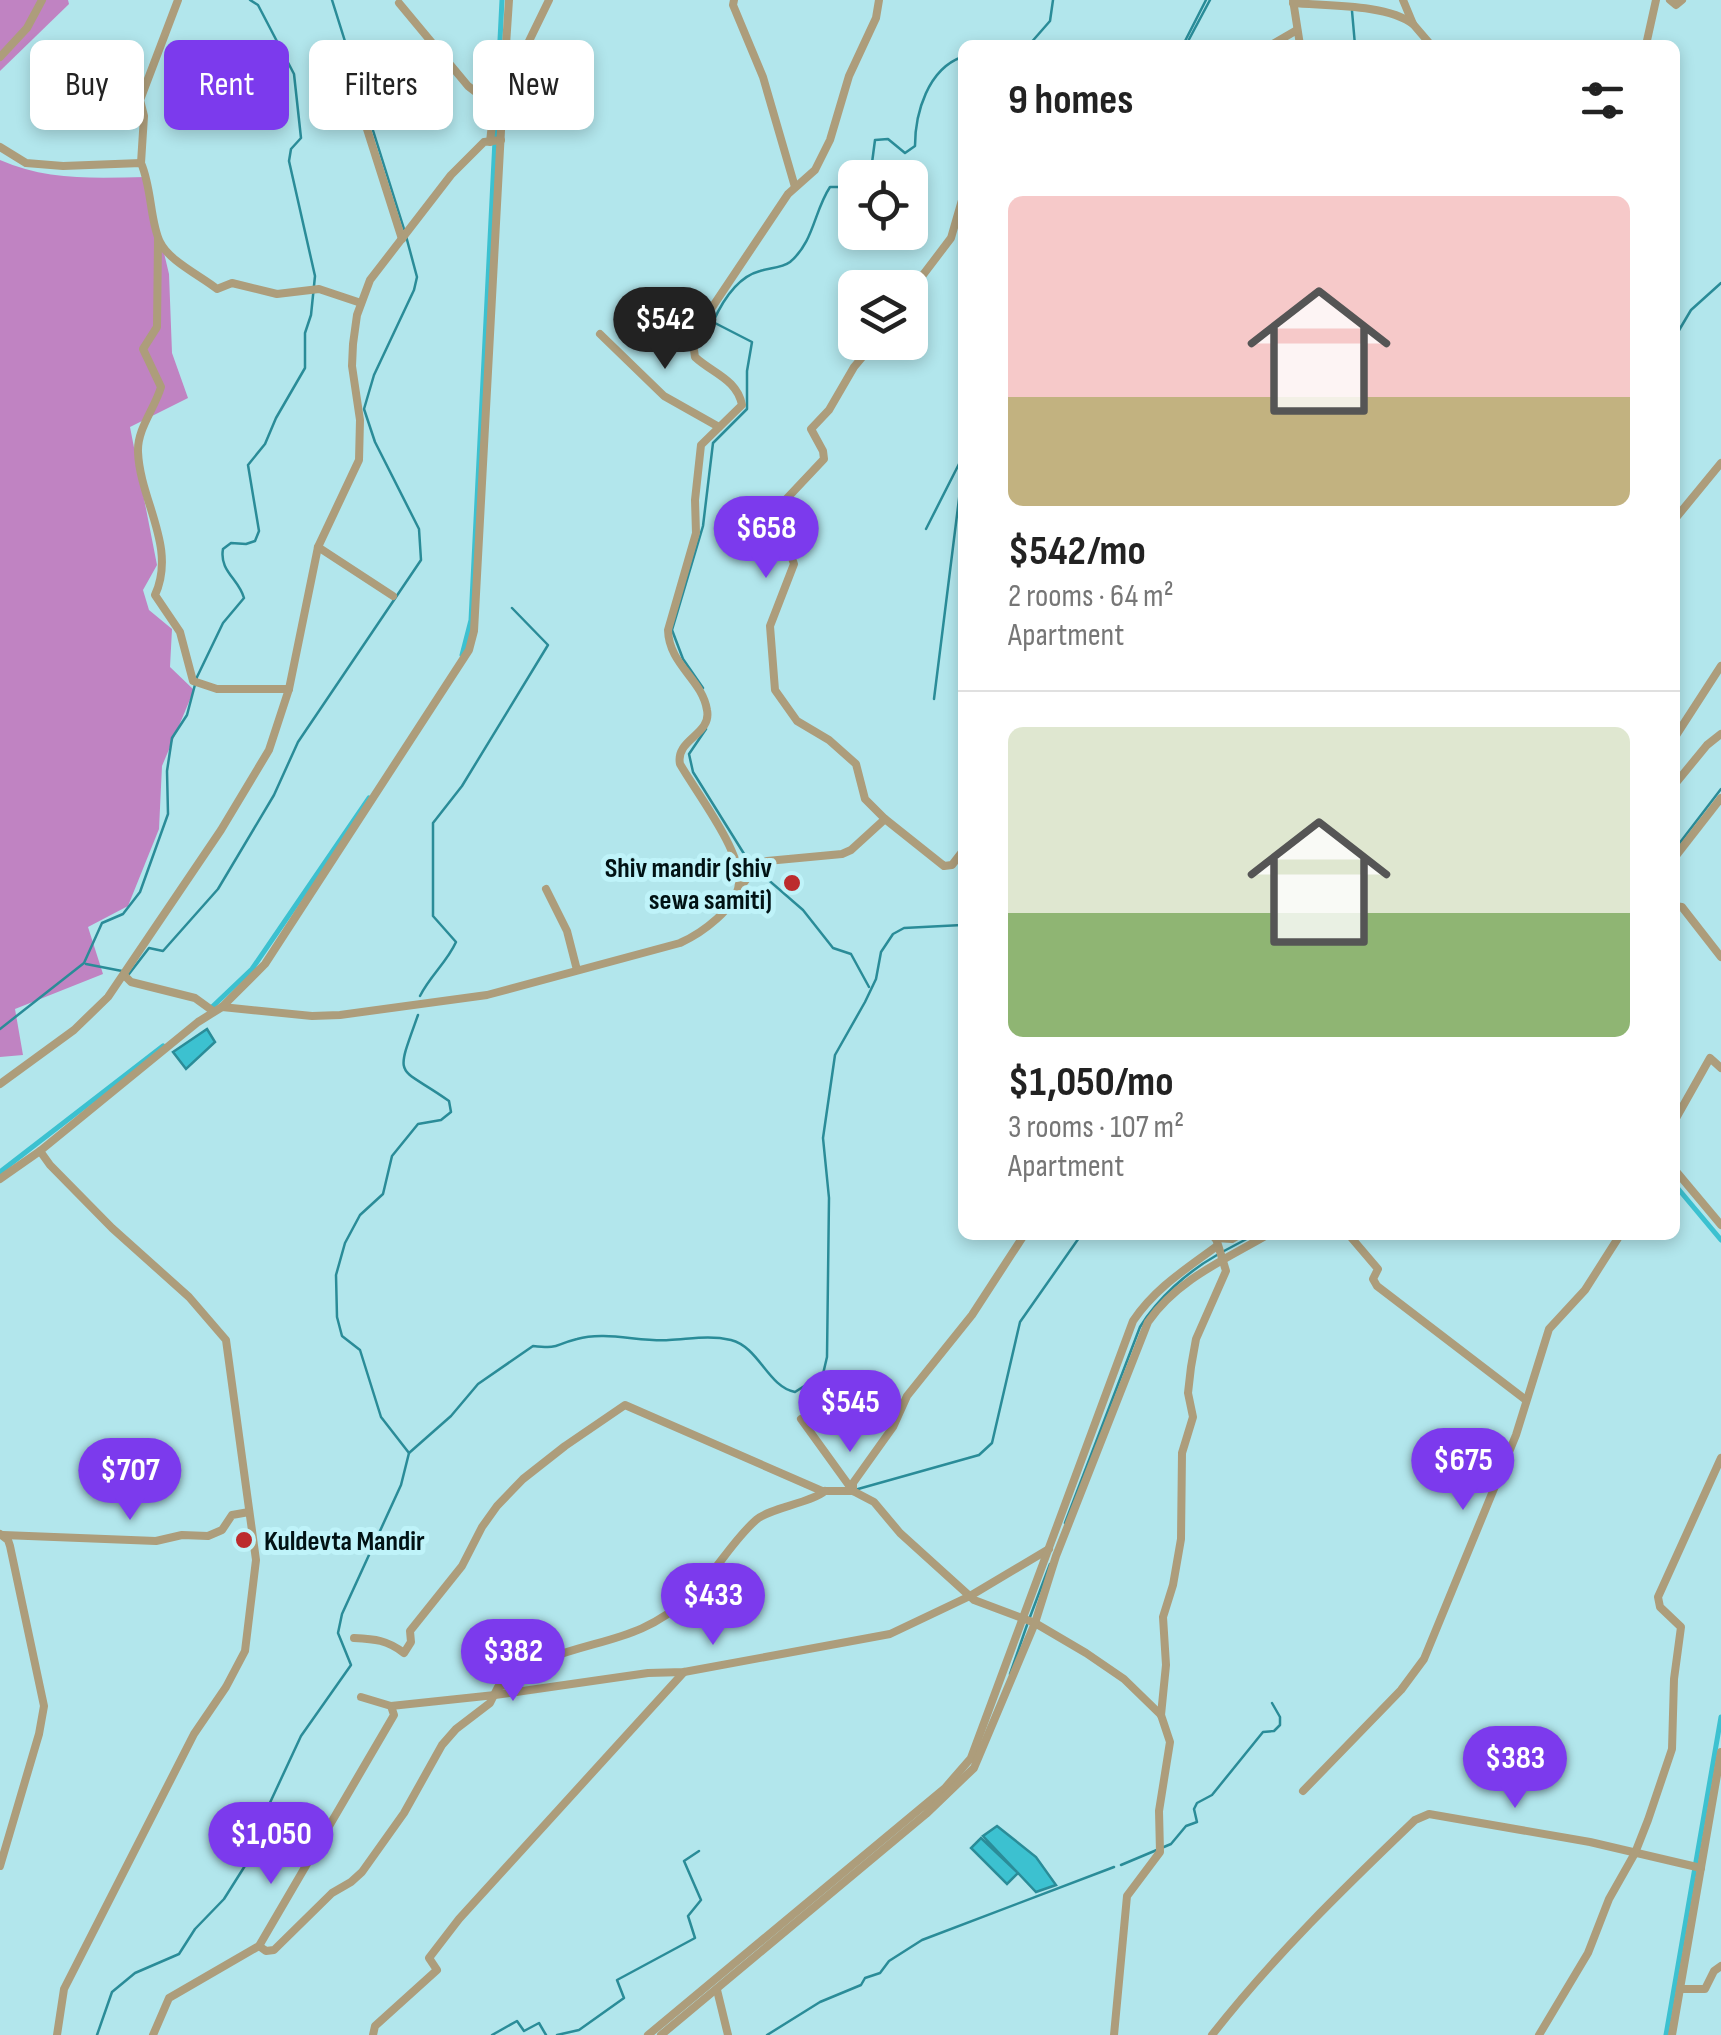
<!DOCTYPE html>
<html lang="en">
<head>
<meta charset="utf-8">
<style>
	:root { --surface:#fff; --page:#f6f6f6; --text:#222; --muted:#767676; --line:#e0e0e0; --accent:#7c3aed }
	body { margin:0; font-family:"Sofia Sans Condensed",sans-serif; background:var(--page); color:var(--text); height:100vh; display:flex; flex-direction:column; font-size:38px; white-space:nowrap }
	* { box-sizing:border-box; margin:0 }
	p { font-size:32px; color:var(--muted) }
	.icon { flex:none; width:55px; height:55px; fill:none; stroke:currentColor; stroke-width:2; stroke-linecap:round; stroke-linejoin:round }
	.map { position:relative; flex:1; overflow:hidden }
	.details { position:absolute; left:958px; top:40px; width:722px; height:1200px; display:flex; flex-direction:column; background:var(--surface); border-radius:15px; box-shadow:0 5px 15px #0003 }
	.details>* { flex:none }
	.top-card { position:absolute; left:30px; top:40px; width:778px; height:90px; display:flex; gap:20px }
	.buttons { position:absolute; left:838px; top:160px; display:grid; gap:20px }
	.buttons a { display:grid; place-items:center; width:90px; height:90px; border-radius:15px; background:var(--surface); box-shadow:0 5px 15px #0003; font-size:50px }
	.price { position:absolute; translate:-50% -85px; padding:0 22px; border-radius:35px; background:var(--accent); color:#fff; font-size:32px; line-height:65px; filter:drop-shadow(0 2px 5px #0008) }
	.price::after { content:''; position:absolute; left:50%; top:60px; width:30px; height:22px; margin-left:-15px; background:inherit; clip-path:polygon(0 0,100% 0,50% 100%) }
	.price.current { background:#222; color:#fff }
	ul { padding:0; list-style:none }
	li { display:grid; align-content:center; gap:20px; height:530px; padding:0 50px }
	li+li { border-top:2px solid var(--line) }
	li span { display:grid; place-items:center; height:310px; border-radius:15px; color:#555 }
	li>.icon { margin-inline-start:auto }
	span .icon { width:180px; height:180px; fill:#fffc; stroke-width:1 }
	li b { font-size:42px }
	h2 { display:flex; justify-content:space-between; align-items:center; height:120px; padding:0 50px; font-size:42px }
	.pill { padding:0 35px; border-radius:15px; background:var(--surface); box-shadow:0 5px 15px #0003; font-size:35px; line-height:90px }
	.pill.current { background:var(--accent); color:#fff }
	.map>svg:first-child { display:block }
</style>
</head>
<body>
<div class="map">
<svg width="1721" height="2035" viewBox="0 0 1721 2035">
	<rect width="100%" height="100%" fill="#b2e6ec"/>
	<g fill="#c083c2">
		<path d="M0 0H68L69 4 0 71Z"/>
		<path d="M0 160C47 181 96 178 146 177L169 274 172 353 188 398 130 427 157 565 143 590 149 610 172 629 170 667 194 690 162 766 159 829 128 906 88 927 103 974 15 1009 23 1055 0 1057Z"/>
	</g>
	<g fill="#3cc1d0" stroke="#2a8c98" stroke-width="2.5">
		<path d="M207 1029 215 1042 186 1069 173 1052Z"/>
		<path d="M997 1826 1036 1857 1056 1885 1036 1892 1018 1873 1007 1884 971 1848 981 1838 1017 1872 983 1836Z"/>
	</g>
	<g fill="none" stroke-linecap="round" stroke-linejoin="round">
		<g stroke="#2a8c98" stroke-width="2.5">
			<path d="M332 0 404 229"/>
			<path d="M1352 11 1355 45"/>
			<path d="M1029 45 1050 21 1053 0"/>
			<path d="M1183 45 1206 0"/>
			<path d="M1186 45 1210 0"/>
			<path d="M870 178 875 140 888 139 905 153 915 146C915 113 928 69 962 57"/>
			<path d="M1675 337 1691 310 1721 283"/>
			<path d="M926 529 962 458"/>
			<path d="M703 688 683 659 672 630 703 526 713 443 747 409V371L752 342 713 322C722 302 737 277 760 271 769 268 782 268 790 262 814 242 814 211 830 187H855"/>
			<path d="M934 699 962 475"/>
			<path d="M706 729 689 754 693 772 751 865"/>
			<path d="M1675 849 1721 789"/>
			<path d="M757 870 803 910 833 948 851 954 869 987"/>
			<path d="M86 964 122 971"/>
			<path d="M129 974 149 948 163 951 218 889 274 795 298 742 421 560 419 529 375 442 364 409 374 375 414 290 417 277 406 236"/>
			<path d="M420 996C430 976 447 962 456 942L433 916V823L462 786 548 645 512 608"/>
			<path d="M0 1029 84 963 102 923 123 914 140 892 168 814 167 771 172 738 187 715 197 677 223 623 244 598C239 579 219 571 223 549L231 543 246 544 255 541 259 531 248 465 265 444 276 418 305 368V333L311 315 315 276 289 161 291 149 301 138 294 74 258 5 250 0"/>
			<path d="M1224 1251 1254 1235"/>
			<path d="M409 1453 381 1417 360 1350 342 1336 337 1317 336 1275 345 1243 360 1215 383 1194 392 1156 418 1124 441 1120 451 1112 449 1101C397 1064 394 1082 418 1015"/>
			<path d="M858 1489 979 1455 992 1443 1020 1322 1081 1235"/>
			<path d="M1065 1523 1140 1327C1158 1298 1187 1272 1217 1255"/>
			<path d="M1030 1617 1050 1564"/>
			<path d="M1010 1674 1027 1625"/>
			<path d="M1121 1865 1171 1844 1186 1826 1197 1822 1194 1809 1197 1803 1212 1795 1263 1732 1274 1731 1280 1725V1717L1272 1703"/>
			<path d="M97 2035 112 1992 135 1973 179 1954 195 1929 224 1899 248 1861 268 1807 301 1736 351 1665 338 1633 342 1614 401 1485 409 1453 451 1416 478 1384 533 1346C561 1349 553 1345 577 1339 605 1331 640 1342 669 1340 691 1339 709 1335 731 1340 759 1347 768 1387 795 1392L823 1374 827 1357 829 1198 823 1138 835 1055 865 1002 876 979 881 952 893 934 904 928 962 925"/>
			<path d="M492 2035 517 2021 524 2031 539 2023 546 2035"/>
			<path d="M557 2035 579 2030 624 1998 617 1980 695 1938 688 1916 701 1900 684 1861 699 1851"/>
			<path d="M767 2035 820 2002 861 1985 865 1978 880 1973 889 1961 922 1940 1114 1867"/>
		</g>
		<g stroke="#3cc1d0" stroke-width="5">
			<path d="M462 655 471 620 502 0"/>
			<path d="M211 1008 252 969 369 798"/>
			<path d="M0 1172 163 1046"/>
			<path d="M1675 1185 1721 1240"/>
			<path d="M1666 2035 1721 1717"/>
		</g>
		<g stroke="#ad9d7b" stroke-width="8">
			<path d="M734 0 733 5 763 77 795 187"/>
			<path d="M1293 0 1300 45"/>
			<path d="M1403 0 1413 24 1431 45"/>
			<path d="M1670 0 1676 5 1682 0"/>
			<path d="M399 3 468 86 494 106 490 142"/>
			<path d="M1293 3C1327 6 1387 4 1413 24"/>
			<path d="M1271 45 1297 30"/>
			<path d="M1646 45 1656 0"/>
			<path d="M0 57 27 28 42 0"/>
			<path d="M504 75 509 0"/>
			<path d="M352 82 402 239"/>
			<path d="M0 147 26 163 63 166 141 163C152 188 150 222 160 242 169 261 201 276 217 289L232 283 277 294 319 289 361 303"/>
			<path d="M141 163 144 116 140 100 178 0"/>
			<path d="M158 239 157 327 143 349 161 387C155 408 137 429 138 452 140 501 177 547 155 595L180 632 193 681 217 689H289"/>
			<path d="M910 292 951 238 962 200"/>
			<path d="M600 334 664 396 719 427"/>
			<path d="M875 342 854 367 829 410 811 429 823 451 824 459 775 511 794 564 770 626 775 690 797 721 829 740 856 764 865 799 885 819"/>
			<path d="M1675 519 1721 463"/>
			<path d="M318 547 393 596"/>
			<path d="M1675 737 1721 666"/>
			<path d="M1675 784 1707 745 1721 734"/>
			<path d="M1675 857 1721 798"/>
			<path d="M742 885 757 865 767 861 842 854 851 850 885 819 944 866 952 865 962 852"/>
			<path d="M546 889 567 931 577 970"/>
			<path d="M1675 906 1682 907 1721 957"/>
			<path d="M124 975 131 982 195 998 213 1011"/>
			<path d="M222 1007 312 1016 340 1015 487 995 680 943C702 933 737 908 739 883 743 853 696 792 680 764 675 739 712 735 707 710 702 679 669 665 668 630L696 533 695 500 701 445 742 405C737 379 712 373 695 357L693 343 705 318 788 194 815 170 830 140 849 76 876 18 879 0"/>
			<path d="M0 1084 74 1030 108 997 221 830 269 750 289 689 318 547 359 460 360 420 352 366 353 344 357 315 370 280 451 175 484 142 501 140"/>
			<path d="M1675 1120 1710 1058 1721 1068"/>
			<path d="M40 1151 50 1165 112 1228 189 1297 226 1340 256 1560 245 1651 226 1687 194 1734 64 1989 57 2035"/>
			<path d="M1675 1170 1721 1225"/>
			<path d="M0 1179 40 1151 198 1022 222 1007 265 964 469 650 474 631 504 75 513 74 549 0"/>
			<path d="M1024 1235 972 1315 907 1396 893 1427 853 1483V1491L874 1502 900 1533 974 1600 1035 1623 1086 1653 1124 1679 1161 1715 1170 1742 1159 1811 1160 1852 1127 1896 1114 2035"/>
			<path d="M1349 1235 1378 1269 1373 1279 1377 1286 1526 1400"/>
			<path d="M1215 1238 1232 1239 1239 1235"/>
			<path d="M801 1419 853 1491"/>
			<path d="M0 1534 8 1540 10 1546 44 1706 39 1734 0 1866"/>
			<path d="M3 1535 156 1541 182 1535 208 1536 222 1530 232 1515 249 1512"/>
			<path d="M354 1638C375 1639 387 1640 404 1653L411 1642 410 1631 462 1566 482 1527 497 1506 523 1479 565 1446 625 1405 822 1491H853"/>
			<path d="M361 1697 391 1706 495 1695 648 1673 684 1672 890 1634 970 1596 1049 1549"/>
			<path d="M1161 1715 1166 1665 1163 1617 1173 1585 1181 1539 1182 1453 1193 1417 1188 1393 1191 1367 1196 1339 1226 1271 1215 1235"/>
			<path d="M1303 1791 1401 1690 1424 1659 1516 1435 1549 1329 1585 1290 1620 1235"/>
			<path d="M259 1946 266 1951 274 1950 332 1893 351 1882 362 1872 404 1813 442 1745 456 1729 490 1703 498 1687C515 1684 527 1667 544 1660 600 1638 642 1641 690 1596 715 1574 731 1542 756 1520 769 1508 811 1503 825 1491"/>
			<path d="M1680 1989H1705L1714 1971 1721 1966"/>
			<path d="M717 1990 728 2035"/>
			<path d="M153 2035 169 1998 259 1946 394 1715 391 1706"/>
			<path d="M373 2035 375 2026 437 1970 429 1958 459 1919 684 1672"/>
			<path d="M648 2035 945 1788 971 1758 1133 1321C1155 1288 1186 1269 1217 1246"/>
			<path d="M661 2035 926 1814 974 1768 1035 1623 1056 1556 1148 1322C1177 1280 1224 1260 1267 1235"/>
			<path d="M1212 2035C1273 1957 1344 1888 1415 1820L1429 1814 1590 1842 1701 1868"/>
			<path d="M1539 2035 1588 1953 1609 1899 1635 1853 1648 1820 1672 1749 1674 1679 1681 1627 1660 1607 1658 1597 1721 1458"/>
			<path d="M1672 2035 1721 1752"/>
		</g>
	</g>
	<g fill="#bc2c2e" stroke="#bff3f9" stroke-width="4">
		<circle cx="792" cy="883" r="10"/>
		<circle cx="244" cy="1540" r="10"/>
	</g>
	<g text-anchor="middle" stroke-width="10" stroke-linejoin="round" paint-order="stroke">
		<g font-size="28" font-weight="bold" fill="#011214" stroke="#bff3f9" text-anchor="end">
			<text x="772" y="877">Shiv mandir (shiv<tspan x="772" dy="32">sewa samiti)</tspan></text>
			<text x="264" y="1550" text-anchor="start">Kuldevta Mandir</text>
		</g>
	</g>
</svg>
<div class="buttons">
<a><svg class="icon" aria-label="locate" viewBox="0 0 24 24"><circle cx="12" cy="12" r="6"/><path d="M12 2v4M12 18v4M2 12h4M18 12h4"/></svg></a>
<a><svg class="icon" aria-label="layers" viewBox="0 0 24 24"><path d="M12 4l9 5-9 5-9-5zM3 14l9 5 9-5"/></svg></a>
</div>
<b class="price current" style="left:665px;top:372px">$542</b>
<b class="price" style="left:766px;top:581px">$658</b>
<b class="price" style="left:850px;top:1455px">$545</b>
<b class="price" style="left:1463px;top:1513px">$675</b>
<b class="price" style="left:130px;top:1523px">$707</b>
<b class="price" style="left:713px;top:1648px">$433</b>
<b class="price" style="left:513px;top:1704px">$382</b>
<b class="price" style="left:1515px;top:1811px">$383</b>
<b class="price" style="left:271px;top:1887px">$1,050</b>
<div class="top-card">
<a class="pill">Buy</a>
<a class="pill current">Rent</a>
<a class="pill">Filters</a>
<a class="pill">New</a>
</div>
<section class="details">
<h2>9 homes<svg class="icon" aria-label="filters" viewBox="0 0 24 24"><path d="M4 7h16M4 17h16"/><circle cx="9" cy="7" r="2"/><circle cx="15" cy="17" r="2"/></svg></h2>
<ul>
<li><span style="background:linear-gradient(#f6c9c9 65%,#c2b280 0)"><svg class="icon" aria-label="home" viewBox="0 0 24 24"><path d="M3 11l9-7 9 7M6 9v11h12V9"/></svg></span><div><b>$542/mo</b><p>2 rooms · 64 m²</p><p>Apartment</p></div></li>
<li><span style="background:linear-gradient(#dfe7d0 60%,#8fb573 0)"><svg class="icon" aria-label="home" viewBox="0 0 24 24"><path d="M3 11l9-7 9 7M6 9v11h12V9"/></svg></span><div><b>$1,050/mo</b><p>3 rooms · 107 m²</p><p>Apartment</p></div></li>
</ul>
</section>
</div>
</body>
</html>
